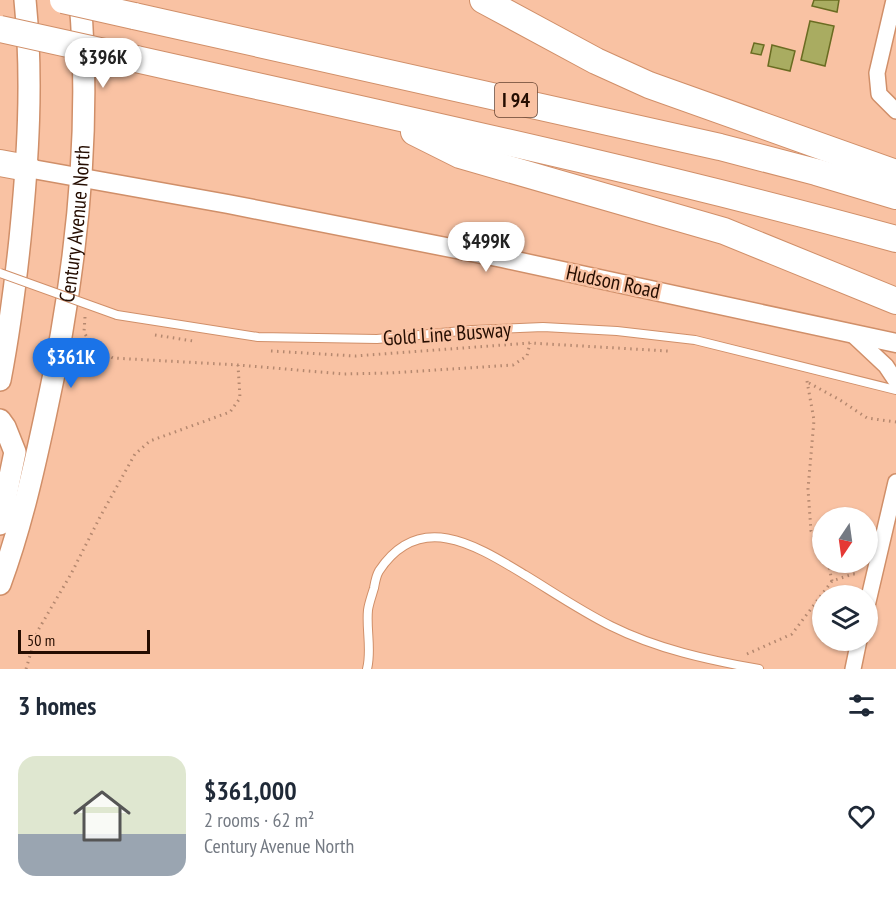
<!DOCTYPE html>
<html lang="en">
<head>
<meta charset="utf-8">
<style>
	:root { --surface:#fff; --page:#f2f2f3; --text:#1f2937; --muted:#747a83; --accent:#1a73e8 }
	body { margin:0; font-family:"PT Sans Narrow",sans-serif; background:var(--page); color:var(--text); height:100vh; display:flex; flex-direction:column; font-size:22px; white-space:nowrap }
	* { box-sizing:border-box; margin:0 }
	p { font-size:20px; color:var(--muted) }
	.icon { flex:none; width:33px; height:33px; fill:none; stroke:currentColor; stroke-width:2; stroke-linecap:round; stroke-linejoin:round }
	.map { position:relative; height:669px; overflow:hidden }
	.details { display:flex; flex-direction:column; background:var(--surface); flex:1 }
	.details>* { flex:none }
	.needle { width:39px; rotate:193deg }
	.fabs { position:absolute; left:812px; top:507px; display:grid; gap:12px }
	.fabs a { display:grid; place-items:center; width:66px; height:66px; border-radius:50%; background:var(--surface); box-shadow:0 2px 4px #0004; font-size:30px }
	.scale { position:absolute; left:18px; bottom:15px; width:132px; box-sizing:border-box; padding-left:6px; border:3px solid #250d01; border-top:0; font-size:16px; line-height:21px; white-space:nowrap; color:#250d01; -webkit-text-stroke:4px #f9c2a3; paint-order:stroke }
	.price { position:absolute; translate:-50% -51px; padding:0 14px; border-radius:21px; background:#fff; color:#222; font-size:20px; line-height:39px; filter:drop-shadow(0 2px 3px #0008) }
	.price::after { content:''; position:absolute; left:50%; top:36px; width:18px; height:14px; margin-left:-9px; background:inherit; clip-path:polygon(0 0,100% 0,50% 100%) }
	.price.active { background:var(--accent); color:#fff }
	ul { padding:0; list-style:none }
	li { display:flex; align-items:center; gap:18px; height:150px; padding:0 18px }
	li span { display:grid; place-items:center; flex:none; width:168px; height:120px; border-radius:18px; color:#555 }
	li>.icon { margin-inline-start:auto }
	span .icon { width:72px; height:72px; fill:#fffc; stroke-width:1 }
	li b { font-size:26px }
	h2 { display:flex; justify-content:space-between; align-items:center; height:72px; padding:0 18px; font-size:26px }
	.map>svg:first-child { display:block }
</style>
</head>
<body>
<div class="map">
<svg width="896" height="669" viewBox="0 0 896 669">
	<rect width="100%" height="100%" fill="#f9c2a3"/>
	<g fill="#a9ac61" stroke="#6a6c22" stroke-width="1.5">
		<path d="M814 0H839L837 12 812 6Z"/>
		<path d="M810 21 834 26 825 66 801 60Z"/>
		<path d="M754 43 764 45 761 55 751 53Z"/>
		<path d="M772 45 795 51 790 71 768 66Z"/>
	</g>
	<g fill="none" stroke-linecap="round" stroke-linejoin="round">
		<g stroke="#d08f69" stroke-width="10">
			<g id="service">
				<path d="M117 315 258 337 377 339 472 330 543 327 617 331 695 340 896 390"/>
				<path d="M367 669C372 650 366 630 368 610 369 603 372 595 374 588 375 582 376 576 379 571 420 509 477 546 525 575 553 592 581 611 611 626 657 649 708 660 759 669"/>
			</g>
		</g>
		<g stroke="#d08f69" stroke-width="18">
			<g id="minor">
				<path d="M894 0 877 73 879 94 896 111"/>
				<path d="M853 335 886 366 896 381"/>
				<path d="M867 606 896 482"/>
				<path d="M853 669 859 640"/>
			</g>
		</g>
		<g stroke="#d08f69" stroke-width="21">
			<path id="tertiary" d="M27 168 228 204 502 258 896 343"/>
		</g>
		<g stroke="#d08f69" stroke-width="24">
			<g id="secondary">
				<path d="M0 380C9 333 15 287 20 239 28 160 33 80 25 0"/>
				<path d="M0 420 5 427 15 452 0 524"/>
				<path id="s1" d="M0 584C20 530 33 473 45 417 75 281 92 139 80 0"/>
			</g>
		</g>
		<g stroke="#d08f69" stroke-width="28">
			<g id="motorway">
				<path d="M483 0 596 61 649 85 896 173"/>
				<path d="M134 16 720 147 816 172 896 196"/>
				<path d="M136 59C390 116 645 170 896 239"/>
				<path d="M414 132 460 155 724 231 896 301"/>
				<path d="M0 163 27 168"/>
			</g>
		</g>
		<g stroke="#b5886f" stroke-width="3" stroke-dasharray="1.5 4.5" stroke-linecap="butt">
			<path d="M85 317 84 332 93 348 113 358 238 365 344 374 390 373 513 365 527 356 530 343"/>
			<path d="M155 335 193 341"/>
			<path d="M271 351 355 356 530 343 668 351"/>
			<path d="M807 381 814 420 808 489 811 531 822 551"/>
			<path d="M809 383 840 400 867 418 896 422"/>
			<path d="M828 562 832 581"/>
			<path d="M747 654 792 634 832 581 853 574H859"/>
			<path d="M26 669 37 632 71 574 100 517 135 454 150 441 230 412 240 398 238 365"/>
		</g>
		<use href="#service" stroke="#fff" stroke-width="8"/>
		<use href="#minor" stroke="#fff" stroke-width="15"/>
		<use href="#tertiary" stroke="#fff" stroke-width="18"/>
		<use href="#secondary" stroke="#fff" stroke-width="21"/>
		<use href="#motorway" stroke="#fff" stroke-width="26"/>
		<g stroke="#d08f69" stroke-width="10" stroke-linecap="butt">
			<path id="service-bridge" d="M0 273 117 315"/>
		</g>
		<g stroke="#d08f69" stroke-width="28" stroke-linecap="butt">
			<g id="motorway-bridge">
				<path d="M63 0 134 16"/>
				<path d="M0 29 136 59"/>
			</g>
		</g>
		<use href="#service-bridge" stroke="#fff" stroke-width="8"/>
		<use href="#motorway-bridge" stroke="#fff" stroke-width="26"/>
	</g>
	<g text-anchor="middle" stroke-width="5" stroke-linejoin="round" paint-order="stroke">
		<rect fill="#f9c2a3" stroke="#654332" stroke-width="1.5" x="495" y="83" width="42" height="34" rx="4.5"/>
		<g font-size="20" font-weight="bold" fill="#250d01">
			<text x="516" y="107">I 94</text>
		</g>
		<g font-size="21" fill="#250d01" stroke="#f9c2a3">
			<text dy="7" stroke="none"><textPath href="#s1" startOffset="369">Century Avenue North</textPath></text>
			<text transform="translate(613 282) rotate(12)" y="7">Hudson Road</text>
			<text transform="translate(447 334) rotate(-4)" y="7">Gold Line Busway</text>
		</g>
	</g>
</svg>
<div class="fabs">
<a><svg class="needle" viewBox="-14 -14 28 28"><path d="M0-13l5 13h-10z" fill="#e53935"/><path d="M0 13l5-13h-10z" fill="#747a83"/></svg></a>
<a><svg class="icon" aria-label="layers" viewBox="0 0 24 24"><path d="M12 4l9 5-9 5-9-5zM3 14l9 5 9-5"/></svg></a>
</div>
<div class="scale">50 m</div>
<b class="price" style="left:103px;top:89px">$396K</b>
<b class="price" style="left:486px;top:273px">$499K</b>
<b class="price active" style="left:71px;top:389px">$361K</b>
</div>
<section class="details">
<h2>3 homes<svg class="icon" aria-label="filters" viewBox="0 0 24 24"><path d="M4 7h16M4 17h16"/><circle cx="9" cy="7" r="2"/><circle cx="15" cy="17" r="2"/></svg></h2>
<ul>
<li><span style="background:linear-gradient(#dfe7d0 65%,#9aa5b1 0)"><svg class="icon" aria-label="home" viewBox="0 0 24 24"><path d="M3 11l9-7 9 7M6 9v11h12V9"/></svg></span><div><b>$361,000</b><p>2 rooms · 62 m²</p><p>Century Avenue North</p></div><svg class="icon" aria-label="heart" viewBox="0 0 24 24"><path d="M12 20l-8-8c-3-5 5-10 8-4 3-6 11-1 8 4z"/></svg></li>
</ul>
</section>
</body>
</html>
